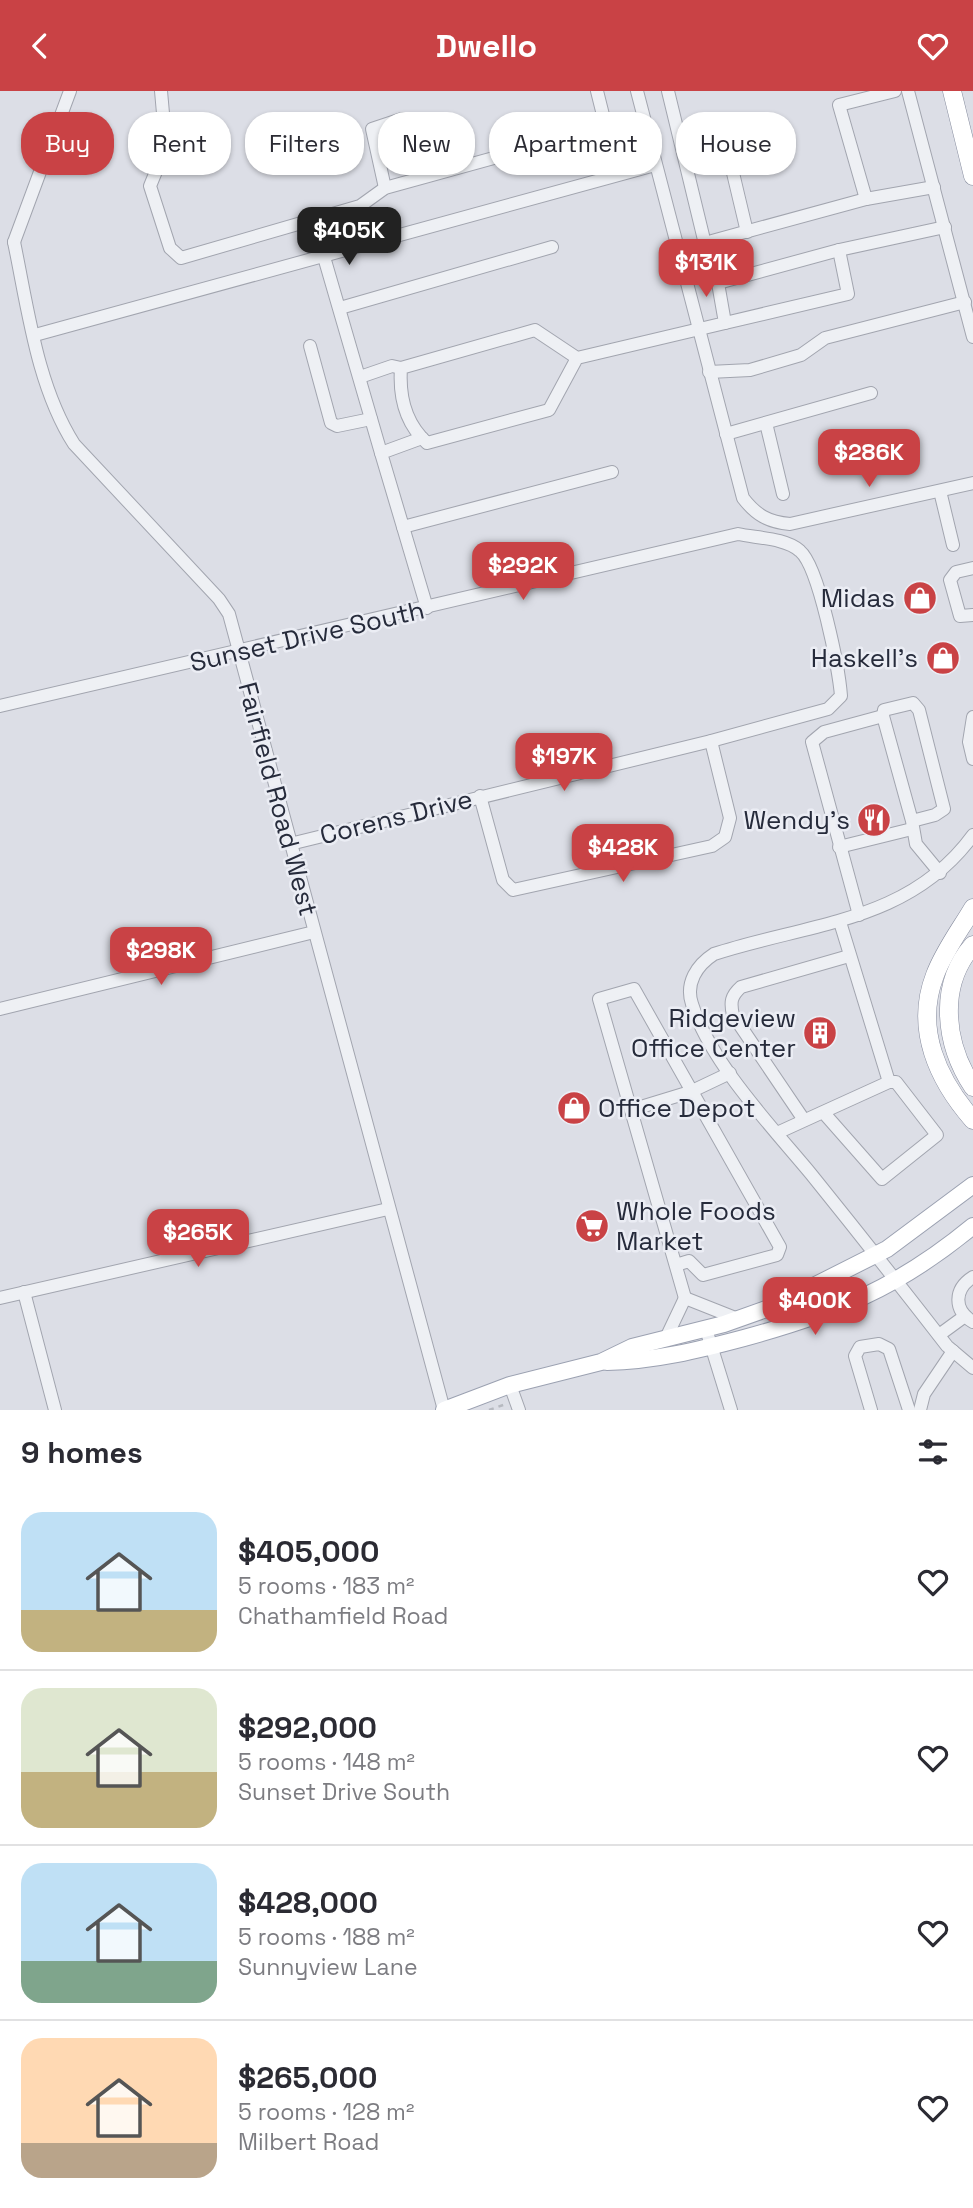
<!DOCTYPE html>
<html lang="en">
<head>
<meta charset="utf-8">
<style>
	:root { --surface:#fff; --page:#f7f7f7; --text:#2b2b33; --muted:#7c7c81; --line:#e1e1e2; --accent:#c94245 }
	body { margin:0; font-family:"Space Grotesk",sans-serif; background:var(--page); color:var(--text); height:100vh; display:flex; flex-direction:column; font-size:26px; white-space:nowrap }
	* { box-sizing:border-box; margin:0 }
	p { font-size:23px; color:var(--muted) }
	.icon { flex:none; width:38px; height:38px; fill:none; stroke:currentColor; stroke-width:2; stroke-linecap:round; stroke-linejoin:round }
	.map { position:relative; height:1319px; overflow:hidden }
	.panel { display:flex; flex-direction:column; background:var(--surface); flex:1 }
	.panel>* { flex:none }
	.guide { position:absolute; left:21px; top:21px; width:931px; height:63px; display:flex; gap:14px }
	.price { position:absolute; translate:-50% -60px; padding:0 16px; border-radius:14px; background:var(--accent); color:#fff; font-size:23px; line-height:46px; filter:drop-shadow(0 2px 4px #0008) }
	.price::after { content:''; position:absolute; left:50%; top:42px; width:21px; height:16px; margin-left:-10px; background:inherit; clip-path:polygon(0 0,100% 0,50% 100%) }
	.price.selected { background:#222; color:#fff }
	ul { padding:0; list-style:none }
	li { display:flex; align-items:center; gap:21px; height:175px; padding:0 21px }
	li+li { border-top:2px solid var(--line) }
	li span { display:grid; place-items:center; flex:none; width:196px; height:140px; border-radius:21px; color:#555 }
	li>.icon { margin-inline-start:auto }
	span .icon { width:84px; height:84px; fill:#fffc; stroke-width:1 }
	li b { font-size:30px }
	h2 { display:flex; justify-content:space-between; align-items:center; height:84px; padding:0 21px; font-size:30px }
	.pill { padding:0 24px; border-radius:28px; background:var(--surface); box-shadow:0 2px 5px #0004; font-size:24px; line-height:63px }
	.pill.selected { background:var(--accent); color:#fff }
	header { display:flex; justify-content:space-between; align-items:center; height:91px; padding:0 21px; background:var(--accent); color:#fff; font-size:32px; font-weight:600 }
	.map>svg:first-child { display:block }
</style>
</head>
<body>
<header><svg class="icon" aria-label="back" viewBox="0 0 24 24"><path d="M15 5l-7 7 7 7"/></svg>Dwello<svg class="icon" aria-label="heart" viewBox="0 0 24 24"><path d="M12 20l-8-8c-3-5 5-10 8-4 3-6 11-1 8 4z"/></svg></header>
<div class="map">
<svg width="973" height="1319" viewBox="0 0 973 1319">
	<rect width="100%" height="100%" fill="#dcdee6"/>
	<g fill="none" stroke-linecap="round" stroke-linejoin="round">
		<g stroke="#a2a5af" stroke-width="14">
			<g id="minor">
				<path d="M161 0 166 56 150 95 170 157 181 167 360 115 385 97 606 36 597 0"/>
				<path d="M637 0 743 407C756 424 768 431 790 433L973 392"/>
				<path d="M668 0 706 157"/>
				<path d="M908 0 973 246"/>
				<path d="M385 97 372 38 402 28"/>
				<path d="M866 108 839 14 895 0"/>
				<path d="M747 141 733 82 749 58"/>
				<path d="M14 151C28 218 37 295 74 353L219 508 229 523 444 1319"/>
				<path d="M14 151 70 0"/>
				<path d="M678 165 706 157 712 150 866 108 934 96"/>
				<path d="M324 166 381 362"/>
				<path d="M340 217 552 156"/>
				<path d="M725 232 848 203 839 159"/>
				<path d="M35 244 655 74"/>
				<path d="M310 255 331 332 337 335 371 328"/>
				<path d="M577 267 549 319 427 352C405 332 399 305 401 277L535 239 577 267 725 232 718 192 839 159 945 136"/>
				<path d="M709 281 750 279 801 264 825 247 965 211"/>
				<path d="M360 286 392 275 401 277"/>
				<path d="M766 332 783 403"/>
				<path d="M726 343 871 302"/>
				<path d="M422 347 381 362 403 436 612 381"/>
				<path d="M940 400 953 454"/>
				<path d="M403 436 427 517"/>
				<path d="M973 477 956 481 950 489 960 525 973 524"/>
				<path d="M0 615 738 443C756 447 786 447 800 460 819 476 839 578 841 605L828 618 711 650 290 753"/>
				<path d="M973 626 969 651 973 668"/>
				<path d="M480 705 503 789 513 799 712 755 725 746 730 727 711 650"/>
				<path d="M912 730 935 724 944 718 919 619 913 612 884 619 883 625 912 730 916 753 940 782"/>
				<path d="M973 744C909 832 808 832 714 863 697 874 685 892 692 913 710 971 772 1036 811 1083 857 1140 902 1197 947 1255L973 1277"/>
				<path d="M839 756 912 738"/>
				<path d="M859 824 812 651 824 641 883 625"/>
				<path d="M840 831 889 991"/>
				<path d="M0 918 314 841"/>
				<path d="M631 1019 690 1001 730 982"/>
				<path d="M804 1029 733 924C730 911 731 905 741 896L849 865"/>
				<path d="M777 1042 823 1021 882 1088 937 1044 896 991H889L823 1021"/>
				<path d="M676 1174 689 1170 703 1184 777 1164 780 1156 634 898 599 908 685 1207"/>
				<path d="M973 1186C954 1198 953 1219 973 1231"/>
				<path d="M24 1201 55 1319"/>
				<path d="M0 1207 388 1118"/>
				<path d="M706 1238 731 1319"/>
				<path d="M939 1244 965 1225"/>
				<path d="M666 1247 685 1207 738 1228"/>
				<path d="M510 1294 519 1319"/>
				<path d="M871 1319 855 1265 860 1256 879 1253 889 1258 909 1319"/>
				<path d="M920 1319 924 1303 953 1260"/>
			</g>
		</g>
		<g stroke="#9ba1b1" stroke-width="18">
			<g id="major">
				<path d="M607 1271C654 1270 699 1259 744 1247 836 1222 898 1197 973 1135"/>
				<path d="M444 1319 510 1294 601 1271 632 1256 724 1233 772 1216 887 1158 973 1094"/>
			</g>
		</g>
		<g stroke="#848a9c" stroke-width="19">
			<g id="highway">
				<path d="M952 0 973 85"/>
				<path d="M973 817C960 839 944 860 935 884 914 938 938 989 973 1029"/>
				<path d="M973 854C937 895 945 954 973 996"/>
			</g>
		</g>
		<path stroke="#b6b9c0" stroke-width="2.5" stroke-dasharray="5 5" stroke-linecap="butt" d="M489 1319 506 1313"/>
		<use href="#minor" stroke="#eef0f4" stroke-width="12"/>
		<use href="#major" stroke="#fff" stroke-width="16"/>
		<use href="#highway" stroke="#fff" stroke-width="18"/>
	</g>
	<defs>
		<g id="shop-disc" transform="scale(1.75)"><circle r="9.5" fill="#c94245" stroke="#ebedf4"/><path d="M-5-2.5h2.3a2.7 3.5 0 0 1 5.4 0H5L5.5 6h-11ZM-1.5-2.5h3a1.5 2.3 0 0 0-3 0Z" fill="#fff"/></g>
		<g id="restaurant-disc" transform="scale(1.75)"><circle r="9.5" fill="#c94245" stroke="#ebedf4"/><path d="M-5-6h1v4h1v-4h1v4h1v-4h1v5L-1.5 .5V6h-2V.5L-5-1ZM5-6V6H3V1.5H1.5Q1.5-4 5-6Z" fill="#fff"/></g>
		<g id="building-disc" transform="scale(1.75)"><circle r="9.5" fill="#c94245" stroke="#ebedf4"/><path d="M-4-6H4V6H1V3H-1V6H-4ZM-2.5-4.3h1.7v1.8h-1.7ZM.8-4.3h1.7v1.8H.8ZM-2.5-1h1.7V.8h-1.7ZM.8-1h1.7V.8H.8Z" fill="#fff"/></g>
		<g id="supermarket-disc" transform="scale(1.75)"><circle r="9.5" fill="#c94245" stroke="#ebedf4"/><path d="M-6-5.5h2.5l.6 2H6L4.5 2H-2.5L-4.4-4H-6ZM-1.5 3.2a1.3 1.3 0 1 0 .1 0ZM3 3.2a1.3 1.3 0 1 0 .1 0Z" fill="#fff"/></g>
	</defs>
	<g fill-rule="evenodd">
		<use href="#shop-disc" x="920" y="507"/>
		<use href="#shop-disc" x="943" y="567"/>
		<use href="#restaurant-disc" x="874" y="729"/>
		<use href="#building-disc" x="820" y="942"/>
		<use href="#shop-disc" x="574" y="1017"/>
		<use href="#supermarket-disc" x="592" y="1135"/>
	</g>
	<g text-anchor="middle" stroke-width="5" stroke-linejoin="round" paint-order="stroke">
		<g font-size="26" fill="#262b3b" stroke="#ebedf4" text-anchor="end">
			<text x="895" y="516">Midas</text>
			<text x="918" y="576">Haskell's</text>
			<text x="850" y="738">Wendy's</text>
			<text x="796" y="936">Ridgeview<tspan x="796" dy="30">Office Center</tspan></text>
			<text x="598" y="1026" text-anchor="start">Office Depot</text>
			<text x="616" y="1129" text-anchor="start">Whole Foods<tspan x="616" dy="30">Market</tspan></text>
		</g>
		<g font-size="26" fill="#262b3b" stroke="#ebedf4">
			<text transform="translate(307 545) rotate(-13)" y="9">Sunset Drive South</text>
			<text transform="translate(278 708) rotate(75)" y="9">Fairfield Road West</text>
			<text transform="translate(396 726) rotate(-14)" y="9">Corens Drive</text>
		</g>
	</g>
</svg>
<b class="price selected" style="left:349px;top:176px">$405K</b>
<b class="price" style="left:706px;top:208px">$131K</b>
<b class="price" style="left:869px;top:398px">$286K</b>
<b class="price" style="left:523px;top:511px">$292K</b>
<b class="price" style="left:564px;top:702px">$197K</b>
<b class="price" style="left:623px;top:793px">$428K</b>
<b class="price" style="left:161px;top:896px">$298K</b>
<b class="price" style="left:198px;top:1178px">$265K</b>
<b class="price" style="left:815px;top:1246px">$400K</b>
<div class="guide">
<a class="pill selected">Buy</a>
<a class="pill">Rent</a>
<a class="pill">Filters</a>
<a class="pill">New</a>
<a class="pill">Apartment</a>
<a class="pill">House</a>
</div>
</div>
<section class="panel">
<h2>9 homes<svg class="icon" aria-label="filters" viewBox="0 0 24 24"><path d="M4 7h16M4 17h16"/><circle cx="9" cy="7" r="2"/><circle cx="15" cy="17" r="2"/></svg></h2>
<ul>
<li><span style="background:linear-gradient(#bfe0f5 70%,#c2b280 0)"><svg class="icon" aria-label="home" viewBox="0 0 24 24"><path d="M3 11l9-7 9 7M6 9v11h12V9"/></svg></span><div><b>$405,000</b><p>5 rooms · 183 m²</p><p>Chathamfield Road</p></div><svg class="icon" aria-label="heart" viewBox="0 0 24 24"><path d="M12 20l-8-8c-3-5 5-10 8-4 3-6 11-1 8 4z"/></svg></li>
<li><span style="background:linear-gradient(#dfe7d0 60%,#c2b280 0)"><svg class="icon" aria-label="home" viewBox="0 0 24 24"><path d="M3 11l9-7 9 7M6 9v11h12V9"/></svg></span><div><b>$292,000</b><p>5 rooms · 148 m²</p><p>Sunset Drive South</p></div><svg class="icon" aria-label="heart" viewBox="0 0 24 24"><path d="M12 20l-8-8c-3-5 5-10 8-4 3-6 11-1 8 4z"/></svg></li>
<li><span style="background:linear-gradient(#bfe0f5 70%,#7fa58c 0)"><svg class="icon" aria-label="home" viewBox="0 0 24 24"><path d="M3 11l9-7 9 7M6 9v11h12V9"/></svg></span><div><b>$428,000</b><p>5 rooms · 188 m²</p><p>Sunnyview Lane</p></div><svg class="icon" aria-label="heart" viewBox="0 0 24 24"><path d="M12 20l-8-8c-3-5 5-10 8-4 3-6 11-1 8 4z"/></svg></li>
<li><span style="background:linear-gradient(#ffd9b3 75%,#b9a48a 0)"><svg class="icon" aria-label="home" viewBox="0 0 24 24"><path d="M3 11l9-7 9 7M6 9v11h12V9"/></svg></span><div><b>$265,000</b><p>5 rooms · 128 m²</p><p>Milbert Road</p></div><svg class="icon" aria-label="heart" viewBox="0 0 24 24"><path d="M12 20l-8-8c-3-5 5-10 8-4 3-6 11-1 8 4z"/></svg></li>
</ul>
</section>
</body>
</html>
